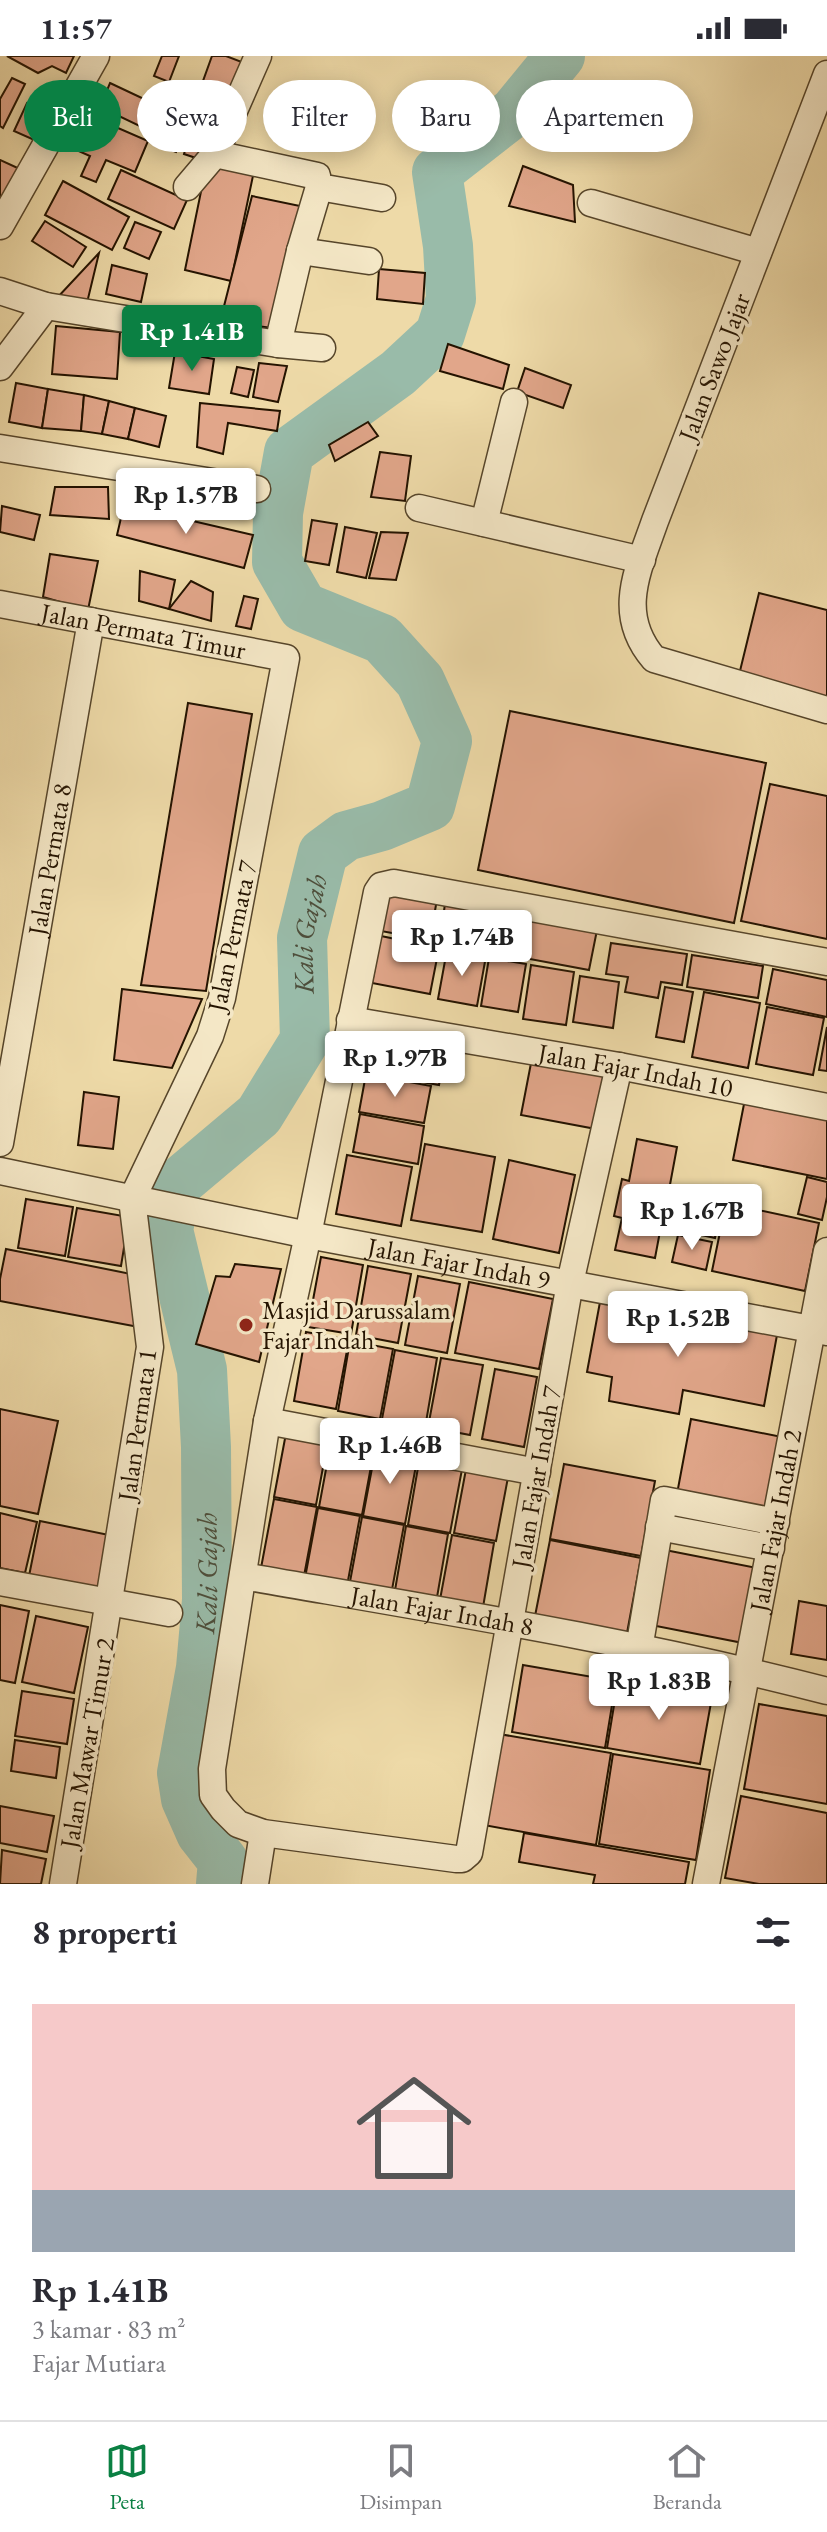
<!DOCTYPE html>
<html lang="id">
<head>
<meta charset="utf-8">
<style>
	:root { --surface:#fff; --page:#f2f2f3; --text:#2b2b33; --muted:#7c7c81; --line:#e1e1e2; --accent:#0b8043 }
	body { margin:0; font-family:"EB Garamond",serif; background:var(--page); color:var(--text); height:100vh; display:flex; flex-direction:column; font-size:30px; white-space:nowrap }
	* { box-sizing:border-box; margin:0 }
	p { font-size:26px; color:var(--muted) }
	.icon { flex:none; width:44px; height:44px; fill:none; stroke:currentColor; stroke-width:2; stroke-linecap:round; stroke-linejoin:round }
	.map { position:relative; height:1828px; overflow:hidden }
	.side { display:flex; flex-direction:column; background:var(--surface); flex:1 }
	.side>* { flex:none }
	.guide { position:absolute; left:24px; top:24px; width:780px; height:72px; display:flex; gap:16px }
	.price { position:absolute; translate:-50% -68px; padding:0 18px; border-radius:8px; background:#fff; color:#222; font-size:26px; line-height:52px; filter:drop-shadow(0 2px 4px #0008) }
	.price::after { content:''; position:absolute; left:50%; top:48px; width:24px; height:18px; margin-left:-12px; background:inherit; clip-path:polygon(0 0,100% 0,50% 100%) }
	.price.active { background:var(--accent); color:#fff }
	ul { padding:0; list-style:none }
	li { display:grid; align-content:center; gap:16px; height:424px; padding:0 32px }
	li+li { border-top:2px solid var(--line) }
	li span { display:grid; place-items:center; height:248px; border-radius:0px; color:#555 }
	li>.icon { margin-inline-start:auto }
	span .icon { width:144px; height:144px; fill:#fffc; stroke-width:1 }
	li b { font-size:34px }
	h2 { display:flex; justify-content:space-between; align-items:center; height:96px; padding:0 32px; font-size:34px }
	.pill { padding:0 28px; border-radius:36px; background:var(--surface); box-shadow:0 4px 20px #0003; font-size:28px; line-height:72px }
	.pill.active { background:var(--accent); color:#fff }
	.status { display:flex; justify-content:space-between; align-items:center; height:56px; padding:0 40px; background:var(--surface); direction:ltr }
	.status svg { height:22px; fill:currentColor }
	.dock { display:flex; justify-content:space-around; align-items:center; height:112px; border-top:2px solid var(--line); background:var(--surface); font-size:22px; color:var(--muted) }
	.dock a { display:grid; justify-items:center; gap:4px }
	.dock .active { color:var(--accent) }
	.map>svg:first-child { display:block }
</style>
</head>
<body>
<div class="status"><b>11:57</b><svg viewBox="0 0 49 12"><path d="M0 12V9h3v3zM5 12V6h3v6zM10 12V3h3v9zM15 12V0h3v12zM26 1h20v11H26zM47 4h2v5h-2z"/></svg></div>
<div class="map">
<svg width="827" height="1828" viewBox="0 0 827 1828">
	<rect width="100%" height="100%" fill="#eedaa8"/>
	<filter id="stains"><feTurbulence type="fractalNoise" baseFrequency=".0025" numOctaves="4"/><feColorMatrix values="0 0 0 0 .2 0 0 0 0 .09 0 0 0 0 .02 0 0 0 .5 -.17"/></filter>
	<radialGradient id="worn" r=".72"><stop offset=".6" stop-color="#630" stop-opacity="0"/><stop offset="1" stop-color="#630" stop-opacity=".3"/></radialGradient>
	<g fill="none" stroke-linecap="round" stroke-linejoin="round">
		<path stroke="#99bba9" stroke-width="50" id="s1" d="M221 1828 223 1805 201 1777 186 1743 182 1717 201 1612 207 1544 206 1391 202 1314 168 1174 177 1128 259 1059 305 984 302 882 323 797 346 780 382 770 430 750 447 685 420 625 382 583 303 551 277 506 278 457 289 396 398 317 440 278 451 243 448 190 437 116 514 56 560 0"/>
	</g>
	<g fill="#e1a68a" stroke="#241300" stroke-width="2">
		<path d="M7 0H74L66 17 52 10 38 17Z"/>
		<path d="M162 0H179L169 26 154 20Z"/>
		<path d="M212 0H226L247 8 235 38 203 25Z"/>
		<path d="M12 22 25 28 3 72 0 70V43Z"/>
		<path d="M110 27 161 51 150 75 100 51Z"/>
		<path d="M189 37 226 52 216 77 181 60Z"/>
		<path d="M27 47 54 59 41 87 14 75Z"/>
		<path d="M79 55 148 85 135 116 106 104 96 126 81 120 90 100 65 89Z"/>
		<path d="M163 62 185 70 176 96 154 88Z"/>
		<path d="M190 77 214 84 202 104 184 98Z"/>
		<path d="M0 104 22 114 0 149Z"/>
		<path d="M523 110 573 129 575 166 509 150Z"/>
		<path d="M206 111 254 115 231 225 185 214Z"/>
		<path d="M121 114 187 144 174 173 108 143Z"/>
		<path d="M63 125 129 161 112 194 45 159Z"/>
		<path d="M252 140 300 150 273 272 220 266Z"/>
		<path d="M45 165 86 191 73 211 32 185Z"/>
		<path d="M135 166 161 176 149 203 124 192Z"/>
		<path d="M99 197 86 251 56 243Z"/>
		<path d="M112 209 147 218 141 246 106 238Z"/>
		<path d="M379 213 425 217 423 248 377 243Z"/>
		<path d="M56 270 120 276 117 323 52 318Z"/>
		<path d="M448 288 509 309 503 333 440 315Z"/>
		<path d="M175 296 214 303 209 338 169 332Z"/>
		<path d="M259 307 287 310 278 346 253 341Z"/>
		<path d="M237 311 254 314 248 341 231 337Z"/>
		<path d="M525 312 571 329 563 352 517 336Z"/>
		<path d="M16 327 48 333 42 372 9 366Z"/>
		<path d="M48 333 84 339 81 375 42 372Z"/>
		<path d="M84 339 109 345 102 378 81 375Z"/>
		<path d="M109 345 135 352 128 383 102 378Z"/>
		<path d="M200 347 280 355 277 375 228 367 223 398 197 391Z"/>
		<path d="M135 352 166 360 159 391 128 383Z"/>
		<path d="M368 366 378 380 335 405 329 389Z"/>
		<path d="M380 396 411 400 405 445 371 441Z"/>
		<path d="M55 431H108L109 463 50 459Z"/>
		<path d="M124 449 253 479 244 512 117 479Z"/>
		<path d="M2 450 40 459 34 484 0 476Z"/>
		<path d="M312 464 337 468 329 509 305 505Z"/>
		<path d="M345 471 377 477 366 522 337 516Z"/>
		<path d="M381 476 408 477 396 524 369 522Z"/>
		<path d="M50 498 98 505 88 554 43 541Z"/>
		<path d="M140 515 175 524 169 553 139 545Z"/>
		<path d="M191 525 213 536 211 565 169 553Z"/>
		<path d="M759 537 827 554V641L739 619Z"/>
		<path d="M244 540 258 543 251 573 236 570Z"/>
		<path d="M188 647 252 658 206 935 141 929Z"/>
		<path d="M510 655 766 707 734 867 478 814Z"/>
		<path d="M770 728 827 740V883L741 865Z"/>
		<path d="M388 835 437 843 430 884 381 875Z"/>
		<path d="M445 848 514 859 507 900 439 889Z"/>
		<path d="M526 861 597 874 589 914 519 901Z"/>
		<path d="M381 880 439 892 430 938 372 927Z"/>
		<path d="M611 887 687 898 682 929 661 926 658 942 625 936 628 921 606 918Z"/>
		<path d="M447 894 486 900 477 950 438 943Z"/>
		<path d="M692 899 763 910 758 942 687 931Z"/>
		<path d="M489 902 526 908 518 956 481 950Z"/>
		<path d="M531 909 574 916 566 969 523 963Z"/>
		<path d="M773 913 827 924V961L766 948Z"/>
		<path d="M580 920 619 926 613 972 573 966Z"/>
		<path d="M665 931 693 936 684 986 656 981Z"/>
		<path d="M122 933 202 943 172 1012 114 1004Z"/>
		<path d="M704 936 760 947 748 1012 692 1001Z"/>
		<path d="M767 951 824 962 813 1019 756 1008Z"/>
		<path d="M374 970 447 983 439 1029 366 1016Z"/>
		<path d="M827 971V1015L819 1014Z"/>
		<path d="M532 1002 607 1016 596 1073 521 1059Z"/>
		<path d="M366 1018 431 1030 424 1067 359 1056Z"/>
		<path d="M84 1036 119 1041 113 1093 78 1089Z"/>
		<path d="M745 1043 827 1060V1123L733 1104Z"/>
		<path d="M360 1058 424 1070 418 1108 353 1096Z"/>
		<path d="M637 1083 677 1091 669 1134 722 1145 715 1182 661 1170 655 1202 615 1194 622 1162 614 1160 622 1123 629 1125Z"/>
		<path d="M425 1088 495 1101 482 1176 411 1164Z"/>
		<path d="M347 1099 412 1111 401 1170 336 1158Z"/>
		<path d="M509 1104 575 1119 559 1197 493 1183Z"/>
		<path d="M807 1121 827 1126V1141L822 1164 798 1158Z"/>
		<path d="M26 1143 73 1151 65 1200 18 1192Z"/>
		<path d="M726 1147 819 1167 805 1235 712 1215Z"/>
		<path d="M77 1152 129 1161 121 1210 68 1201Z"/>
		<path d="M678 1179 712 1186 706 1214 672 1206Z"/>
		<path d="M6 1193 136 1219 144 1272 0 1245V1223Z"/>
		<path d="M321 1201 363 1209 351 1278 308 1271Z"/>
		<path d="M235 1208 281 1213 259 1306 196 1288 216 1220 230 1221Z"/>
		<path d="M368 1210 411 1218 398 1287 356 1279Z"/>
		<path d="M418 1220 460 1228 447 1297 405 1289Z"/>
		<path d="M469 1226 553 1243 539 1313 455 1297Z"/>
		<path d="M600 1246 777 1279 764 1350 683 1334 679 1358 609 1345 612 1321 587 1316Z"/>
		<path d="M306 1276 349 1284 336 1353 294 1345Z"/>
		<path d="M350 1285 393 1293 380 1363 338 1355Z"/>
		<path d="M395 1294 437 1302 425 1372 382 1363Z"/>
		<path d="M441 1302 483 1309 470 1379 428 1371Z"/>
		<path d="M495 1313 537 1321 524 1391 482 1383Z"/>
		<path d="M0 1353 58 1365 38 1458 0 1450Z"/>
		<path d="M691 1363 782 1381 768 1456 677 1438Z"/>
		<path d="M287 1372 329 1379 316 1449 274 1441Z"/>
		<path d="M332 1381 375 1389 362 1459 319 1451Z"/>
		<path d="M376 1391 418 1399 405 1468 363 1460Z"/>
		<path d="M420 1400 463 1408 450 1477 408 1469Z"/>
		<path d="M467 1408 509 1416 496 1485 454 1477Z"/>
		<path d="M564 1408 655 1425 641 1500 550 1483Z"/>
		<path d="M274 1443 317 1451 304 1520 261 1512Z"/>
		<path d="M318 1452 360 1460 347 1530 305 1522Z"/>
		<path d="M0 1457 37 1466 25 1517 0 1512Z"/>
		<path d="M362 1461 404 1469 391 1539 349 1531Z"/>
		<path d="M40 1465 109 1479 98 1534 29 1520Z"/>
		<path d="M406 1470 448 1478 436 1547 394 1540Z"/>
		<path d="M452 1479 494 1487 482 1557 439 1549Z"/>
		<path d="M550 1484 641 1502 627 1577 535 1560Z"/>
		<path d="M665 1494 757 1512 743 1587 651 1569Z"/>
		<path d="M799 1545 827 1550V1604L791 1598Z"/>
		<path d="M0 1549 29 1555 15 1627 0 1624Z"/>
		<path d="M36 1560 88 1571 74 1637 22 1626Z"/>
		<path d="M523 1609 616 1625 605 1692 512 1676Z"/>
		<path d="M618 1625 712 1641 700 1708 607 1692Z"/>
		<path d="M22 1635 74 1643 67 1688 15 1680Z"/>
		<path d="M759 1648 827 1660V1748L744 1733Z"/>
		<path d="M493 1677 611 1697 596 1789 478 1768Z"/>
		<path d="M15 1684 60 1691 56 1722 11 1715Z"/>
		<path d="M613 1698 710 1714 696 1804 599 1788Z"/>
		<path d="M741 1740 827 1757V1828H759L725 1822Z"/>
		<path d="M0 1750 54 1760 47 1796 0 1787Z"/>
		<path d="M524 1777 689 1806 685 1828H593L595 1819 519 1806Z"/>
		<path d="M2 1794 46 1803 41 1828H0Z"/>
	</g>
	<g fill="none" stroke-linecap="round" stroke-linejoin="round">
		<g stroke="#56452a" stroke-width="29">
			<g id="minor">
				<path d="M258 0 215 98 317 120 319 131 382 142"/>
				<path d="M827 18 655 465C638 514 615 558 654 603L827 654"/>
				<path d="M187 131 215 98"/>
				<path d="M591 147 758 196"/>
				<path d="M0 170 96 0"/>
				<path d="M300 195 369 205"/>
				<path d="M0 235 46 250 278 288 322 292"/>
				<path d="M278 288 300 195 319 131"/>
				<path d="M0 311 46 250"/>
				<path d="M0 392 257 433"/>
				<path d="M419 452 642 504"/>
				<path d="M484 467 514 346"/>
				<path id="s2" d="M0 548 286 602 222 942 210 980 132 1143 150 1291 63 1828"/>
				<path id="s3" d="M350 964 619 1010 827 1051"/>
				<path d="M619 1010 570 1227 469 1797 462 1803H456L263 1777 238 1768 223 1753 213 1739 212 1713 267 1365 308 1179 377 836 381 830 394 827 827 906"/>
				<path id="s4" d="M0 1087 91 565"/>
				<path id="s5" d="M0 1115 308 1179 827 1276"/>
				<path d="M267 1365 537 1416"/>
				<path d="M659 1471 771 1492"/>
				<path id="s6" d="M243 1520C438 1554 635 1585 827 1635"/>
				<path d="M0 1526 169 1557"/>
				<path d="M639 1593 664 1444 776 1466"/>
				<path d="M255 1828 263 1777"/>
				<path id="s7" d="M706 1828 827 1195"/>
			</g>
		</g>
		<use href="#minor" stroke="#f4e7c6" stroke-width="26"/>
	</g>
	<circle fill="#8f2418" stroke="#f4e7c6" stroke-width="3" cx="246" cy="1269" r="8"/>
	<g text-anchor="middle" stroke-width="7" stroke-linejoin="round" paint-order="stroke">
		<g font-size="26" fill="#241300" stroke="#f4e7c6">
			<text transform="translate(714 311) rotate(-69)" y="9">Jalan Sawo Jajar</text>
			<text dy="9" stroke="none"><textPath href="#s2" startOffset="146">Jalan Permata Timur</textPath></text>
			<text dy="9" stroke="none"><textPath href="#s4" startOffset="288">Jalan Permata 8</textPath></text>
			<text transform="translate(232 880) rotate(-78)" y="9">Jalan Permata 7</text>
			<text dy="9" stroke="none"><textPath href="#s3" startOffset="290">Jalan Fajar Indah 10</textPath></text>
			<text dy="9" stroke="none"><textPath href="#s5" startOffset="468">Jalan Fajar Indah 9</textPath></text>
			<text transform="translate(137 1369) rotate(-82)" y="9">Jalan Permata 1</text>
			<text transform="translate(536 1421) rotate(-80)" y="9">Jalan Fajar Indah 7</text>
			<text dy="9" stroke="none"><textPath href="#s7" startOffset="370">Jalan Fajar Indah 2</textPath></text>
			<text dy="9" stroke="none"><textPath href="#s6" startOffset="202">Jalan Fajar Indah 8</textPath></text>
			<text transform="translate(87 1687) rotate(-80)" y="9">Jalan Mawar Timur 2</text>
		</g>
		<g font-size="26" fill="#241300" stroke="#f4e7c6" text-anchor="start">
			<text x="262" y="1263">Masjid Darussalam<tspan x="262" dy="30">Fajar Indah</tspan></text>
		</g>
		<g font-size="28" font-style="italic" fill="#4d4e3b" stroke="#f4e7c6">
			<text dy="10" stroke="none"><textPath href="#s1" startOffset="1020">Kali Gajah</textPath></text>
			<text dy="10" stroke="none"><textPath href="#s1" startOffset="324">Kali Gajah</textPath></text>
		</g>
	</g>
	<rect width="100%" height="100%" filter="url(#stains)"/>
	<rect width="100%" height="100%" fill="url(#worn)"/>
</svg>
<b class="price active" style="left:192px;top:317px">Rp 1.41B</b>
<b class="price" style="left:186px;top:480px">Rp 1.57B</b>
<b class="price" style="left:462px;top:922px">Rp 1.74B</b>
<b class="price" style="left:395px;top:1043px">Rp 1.97B</b>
<b class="price" style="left:692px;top:1196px">Rp 1.67B</b>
<b class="price" style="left:678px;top:1303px">Rp 1.52B</b>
<b class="price" style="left:390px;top:1430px">Rp 1.46B</b>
<b class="price" style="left:659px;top:1666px">Rp 1.83B</b>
<div class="guide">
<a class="pill active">Beli</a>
<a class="pill">Sewa</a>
<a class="pill">Filter</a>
<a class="pill">Baru</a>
<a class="pill">Apartemen</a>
</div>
</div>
<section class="side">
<h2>8 properti<svg class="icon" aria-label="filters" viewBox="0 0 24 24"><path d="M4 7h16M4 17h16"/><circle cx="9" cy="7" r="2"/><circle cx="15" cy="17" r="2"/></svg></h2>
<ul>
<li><span style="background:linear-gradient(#f6c9c9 75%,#9aa5b1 0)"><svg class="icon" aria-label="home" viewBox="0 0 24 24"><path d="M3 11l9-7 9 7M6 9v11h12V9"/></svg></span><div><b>Rp 1.41B</b><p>3 kamar · 83 m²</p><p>Fajar Mutiara</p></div></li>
</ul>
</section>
<nav class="dock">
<a class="active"><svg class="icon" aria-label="map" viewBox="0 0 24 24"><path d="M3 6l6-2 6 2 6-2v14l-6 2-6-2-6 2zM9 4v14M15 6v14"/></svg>Peta</a>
<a><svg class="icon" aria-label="saved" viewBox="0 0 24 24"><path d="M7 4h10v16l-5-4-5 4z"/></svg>Disimpan</a>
<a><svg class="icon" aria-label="home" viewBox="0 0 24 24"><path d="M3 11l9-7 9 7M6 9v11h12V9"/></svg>Beranda</a>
</nav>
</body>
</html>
